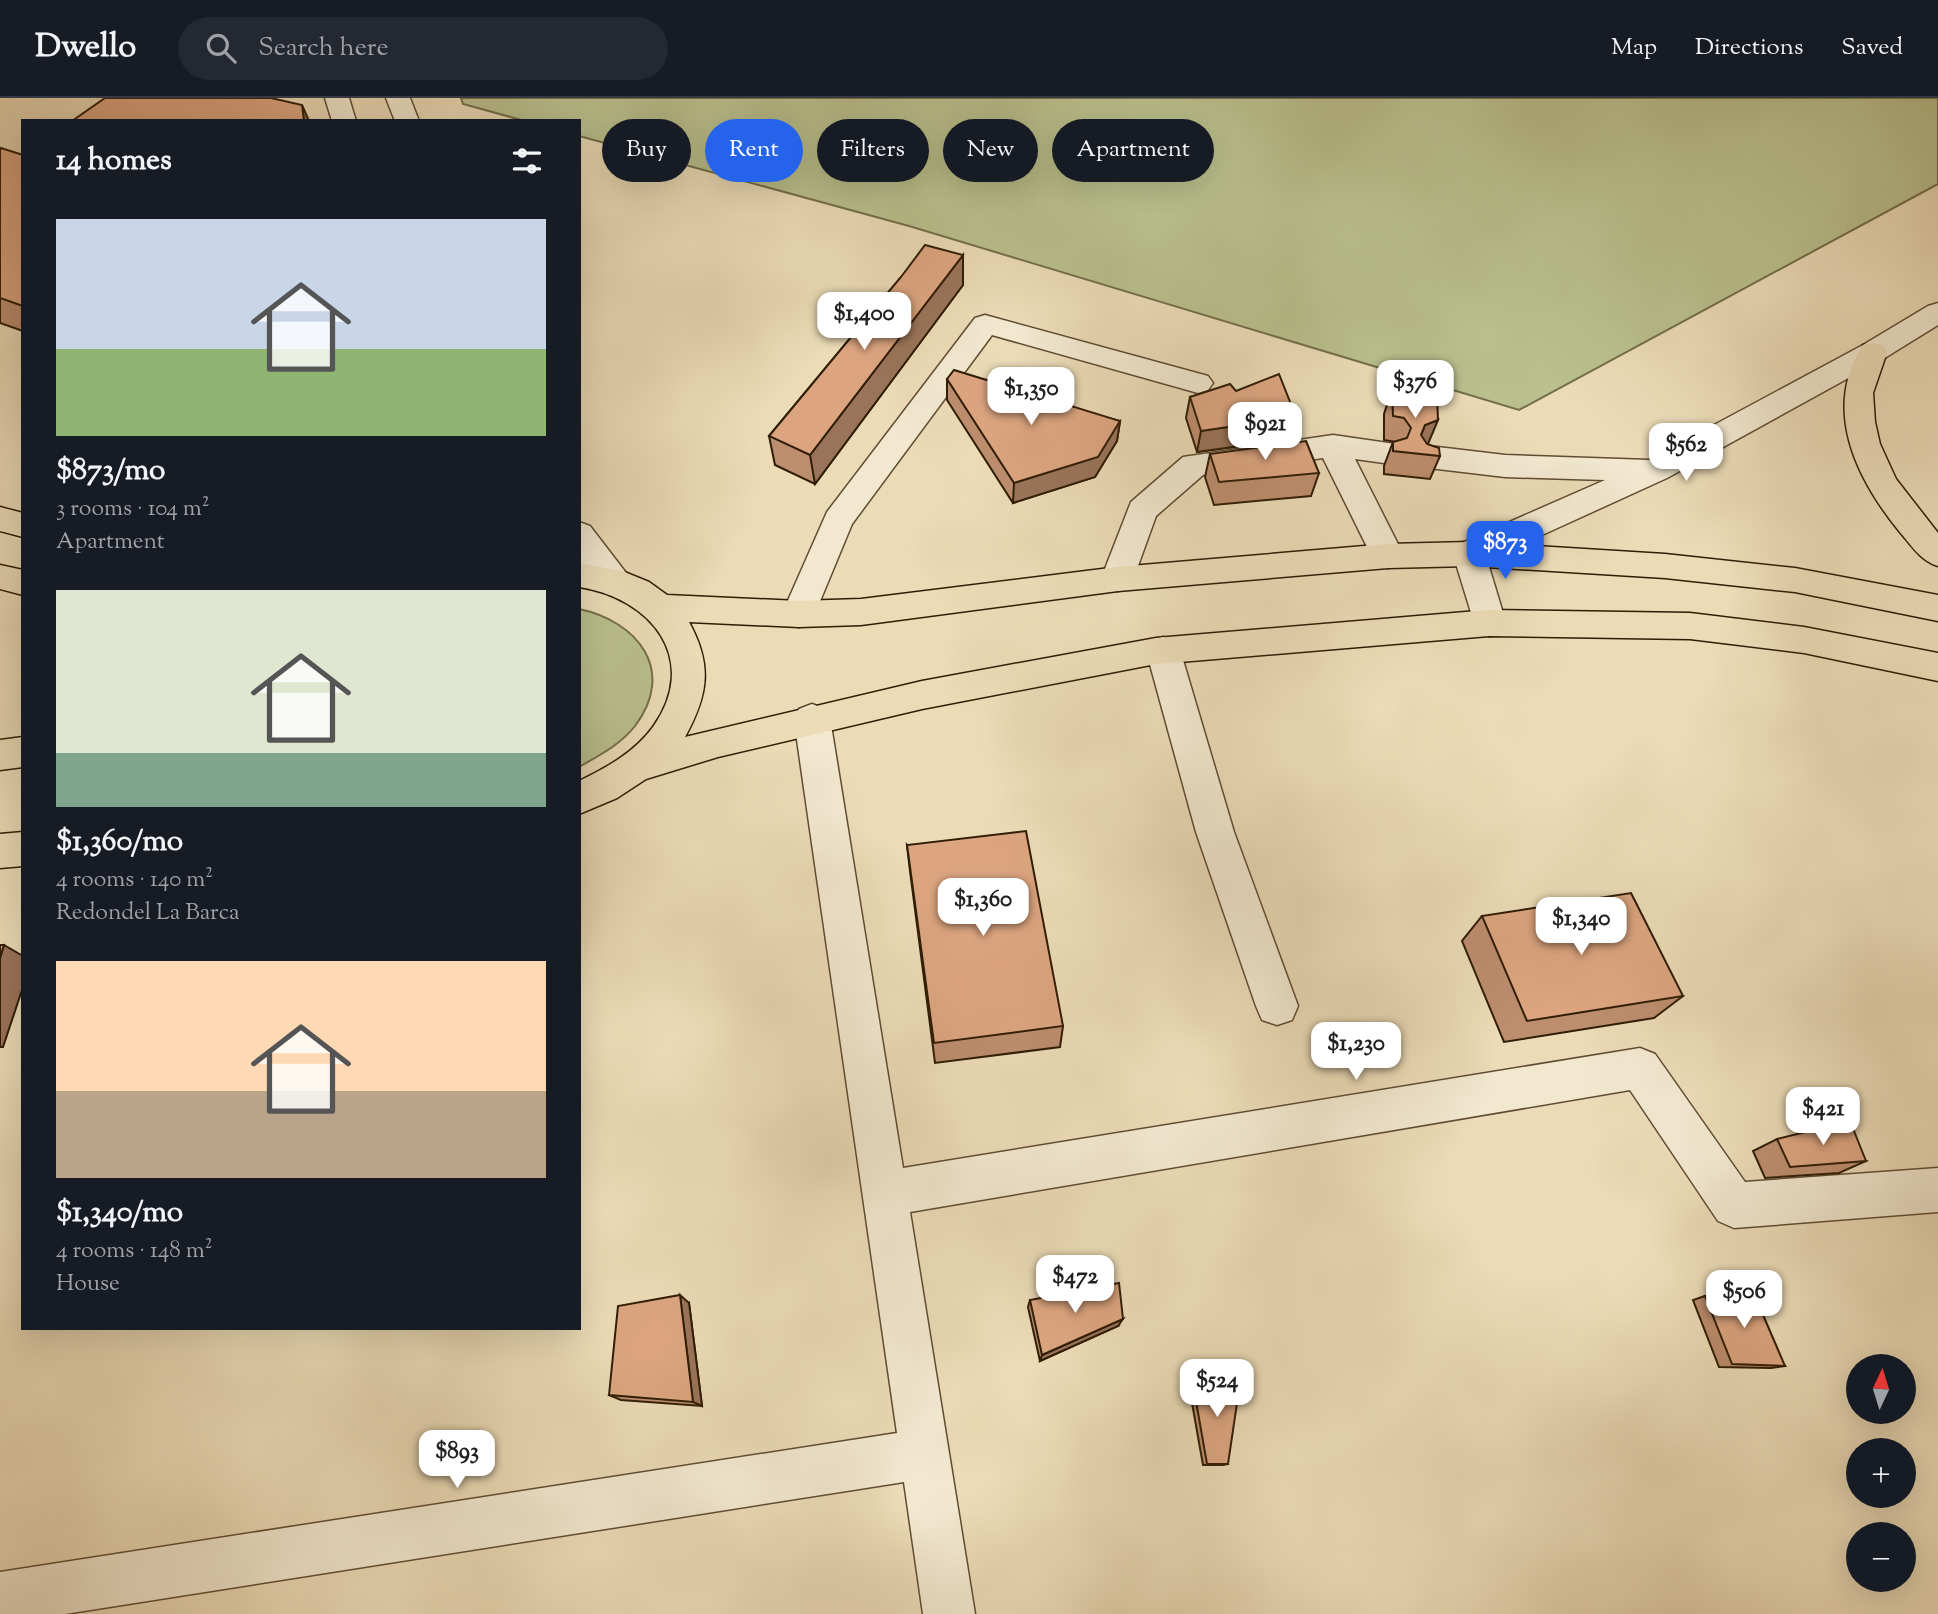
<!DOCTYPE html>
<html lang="en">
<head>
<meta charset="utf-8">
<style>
	:root { --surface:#171b24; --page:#242831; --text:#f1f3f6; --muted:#9ea1a6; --line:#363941; --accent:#2563eb }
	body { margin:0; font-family:"Sorts Mill Goudy",serif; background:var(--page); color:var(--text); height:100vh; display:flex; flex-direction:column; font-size:26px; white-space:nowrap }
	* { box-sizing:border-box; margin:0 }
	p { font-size:23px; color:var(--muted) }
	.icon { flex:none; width:38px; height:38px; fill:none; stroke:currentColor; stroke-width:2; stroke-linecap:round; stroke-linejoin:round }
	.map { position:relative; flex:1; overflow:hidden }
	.details { position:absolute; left:21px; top:21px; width:560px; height:1211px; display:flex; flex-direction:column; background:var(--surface); border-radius:0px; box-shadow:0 7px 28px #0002 }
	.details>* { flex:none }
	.hud { position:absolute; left:602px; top:21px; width:665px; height:63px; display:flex; gap:14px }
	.needle { width:46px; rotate:4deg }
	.fabs { position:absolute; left:1846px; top:1256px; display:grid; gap:14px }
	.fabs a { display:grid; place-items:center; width:70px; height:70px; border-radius:50%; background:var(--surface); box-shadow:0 7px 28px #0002; font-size:35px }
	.price { position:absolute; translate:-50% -60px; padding:0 16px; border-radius:14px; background:#fff; color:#222; font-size:23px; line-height:46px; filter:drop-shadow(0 2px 4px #0008) }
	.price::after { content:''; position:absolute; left:50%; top:42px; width:21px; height:16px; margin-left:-10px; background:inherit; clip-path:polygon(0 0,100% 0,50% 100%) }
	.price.on { background:var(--accent); color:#fff }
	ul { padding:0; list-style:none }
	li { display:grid; align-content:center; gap:14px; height:371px; padding:0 35px }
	li span { display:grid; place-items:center; height:217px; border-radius:0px; color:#555 }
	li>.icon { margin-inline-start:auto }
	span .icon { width:126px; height:126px; fill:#fffc; stroke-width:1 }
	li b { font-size:30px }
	h2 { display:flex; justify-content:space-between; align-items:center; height:84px; padding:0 35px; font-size:30px }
	.tag { padding:0 24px; border-radius:32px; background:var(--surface); box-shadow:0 7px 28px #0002; font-size:24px; line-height:63px }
	.tag.on { background:var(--accent); color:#fff }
	header { display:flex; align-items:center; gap:42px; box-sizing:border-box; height:98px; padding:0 35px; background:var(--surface); border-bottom:2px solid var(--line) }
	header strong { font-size:33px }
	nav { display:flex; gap:38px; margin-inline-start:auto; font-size:24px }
	.search { width:490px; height:63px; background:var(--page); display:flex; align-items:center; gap:18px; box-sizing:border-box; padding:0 24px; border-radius:38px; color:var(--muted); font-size:26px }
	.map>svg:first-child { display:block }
</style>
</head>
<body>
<header>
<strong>Dwello</strong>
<div class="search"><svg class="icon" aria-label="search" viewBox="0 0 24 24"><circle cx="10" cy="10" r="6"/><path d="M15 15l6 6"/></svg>Search here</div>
<nav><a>Map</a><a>Directions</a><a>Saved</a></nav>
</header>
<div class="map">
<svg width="1938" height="1516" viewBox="0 0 1938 1516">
	<rect width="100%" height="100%" fill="#ebdbb6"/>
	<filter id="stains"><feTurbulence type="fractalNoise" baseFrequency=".00286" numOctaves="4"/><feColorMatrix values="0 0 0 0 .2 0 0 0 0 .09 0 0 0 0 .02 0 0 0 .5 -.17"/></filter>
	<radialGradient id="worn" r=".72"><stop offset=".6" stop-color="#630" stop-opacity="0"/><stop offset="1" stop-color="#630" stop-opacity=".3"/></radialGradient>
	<g fill="#b9c08d" stroke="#746e4a" stroke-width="2">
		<path d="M461 0H1938V86L1519 312 909 128 579 38V23H525L463 6Z"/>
		<path d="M579 511C637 523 677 572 635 628 620 647 600 657 579 669Z"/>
	</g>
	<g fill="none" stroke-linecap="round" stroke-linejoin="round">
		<g stroke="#5f4c32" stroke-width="3">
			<g id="minor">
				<path d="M325 0H349L356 23H332Z"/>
				<path d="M386 0H410L419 23H395Z"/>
				<path d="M1938 205V227L1883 261 1667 380 1487 462 1506 525 1501 534 1489 538 1477 534 1453 456 1457 447 1605 382 1505 379 1429 370 1418 367 1414 359 1418 351 1429 348 1505 357 1649 362 1863 247 1928 208Z"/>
				<path d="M985 217 1208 278 1213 285 1208 292 1198 295 992 237 852 426 811 525 799 529 787 525 782 516 827 414 975 220Z"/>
				<path d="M1333 337 1395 346 1399 354 1395 362 1384 365 1355 361 1404 458 1400 467 1388 470 1376 467 1323 360 1203 377 1156 418 1130 490 1118 493 1106 490 1101 481 1131 404 1183 359Z"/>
				<path d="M579 424 590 428 633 484 628 493C607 499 589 483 580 464 576 453 579 436 579 424Z"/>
				<path d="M1163 539 1175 542 1180 552 1234 734 1298 908 1292 922 1277 927 1262 922 1256 908 1196 734 1146 552 1151 542Z"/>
				<path d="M812 606 825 611 830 621 903 1070 1640 950 1655 956 1745 1084 1938 1070V1114L1734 1130 1718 1123 1630 992 910 1114 975 1516H923L904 1384 65 1516H0V1474L897 1335 794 621 799 611Z"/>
			</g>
		</g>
		<g stroke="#301d06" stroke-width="3">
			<g id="major">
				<path d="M1873 245 1883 247 1887 254 1873 295 1875 324 1880 346 1896 381 1938 435V468C1921 463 1911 447 1899 433 1856 380 1822 311 1863 247Z"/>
				<path d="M0 409 23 415V439L0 433Z"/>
				<path d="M1469 444 1665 456 1795 470 1938 497V523L1795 494 1665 480 1469 468 1388 470 1118 493 861 527 799 529 689 524C713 568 708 597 685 639L922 583 1156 540 1489 512 1690 515 1804 529 1938 555V583L1804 555 1690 541 1489 538 1156 566 922 611 718 659 646 681 617 700 579 716V683C606 670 635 654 653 629 701 561 651 500 579 489V465L622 473 649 484 667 497 799 503 861 501 1118 469 1388 446Z"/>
				<path d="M0 467 23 472V497L0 491Z"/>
				<path d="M23 639V669L0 672V642Z"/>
				<path d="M23 734V768L0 770V736Z"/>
			</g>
		</g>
		<use href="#minor" fill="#f2e8d0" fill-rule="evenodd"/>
		<use href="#major" fill="#ebdbb6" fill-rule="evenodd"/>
	</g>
	<g fill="#bd8e6e" stroke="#301d06" stroke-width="2">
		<path d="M0 52 23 57V233L0 225Z"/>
		<path d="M963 157V187L815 386 775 367 769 338 901 179Z"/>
		<path d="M947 281 1120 323 1117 343 1095 379 1013 405 947 302Z"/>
		<path d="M1392 292 1428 346H1427L1440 358 1430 381 1384 376V368L1393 344H1396L1384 342V316Z"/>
		<path d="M1236 293 1296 319 1289 341 1197 354 1186 320 1190 299Z"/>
		<path d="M1210 356 1319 375 1311 398 1214 407 1205 379Z"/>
		<path d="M907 747 1063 928 1060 949 935 965 910 773Z"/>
		<path d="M1482 818 1683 898 1654 920 1504 944 1462 843Z"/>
		<path d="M1777 1041 1866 1063 1839 1075 1765 1080 1753 1053Z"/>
		<path d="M1705 1198 1785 1268 1771 1270 1719 1269 1693 1202Z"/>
		<path d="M1030 1202 1118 1228 1040 1263 1028 1209Z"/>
		<path d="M689 1205 702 1308 621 1302 609 1297Z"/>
		<path d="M1193 1286 1228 1366 1223 1367H1203L1189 1288Z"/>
	</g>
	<g fill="#9a745a" stroke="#301d06" stroke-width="2">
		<path d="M302 7 309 23H304Z"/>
		<path d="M963 157V187L815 386 810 357Z"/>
		<path d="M1296 319 1289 341 1197 354 1201 333Z"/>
		<path d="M1438 322 1428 346 1416 350 1425 327Z"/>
		<path d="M1120 323 1117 343 1095 379 1013 405 1014 385Z"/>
		<path d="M4 847 23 858V889L3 949H0V860Z"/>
		<path d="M680 1197 689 1205 702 1308 693 1304Z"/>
		<path d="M1123 1221 1118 1228 1040 1263 1042 1257Z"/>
	</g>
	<g fill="#dca580" stroke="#301d06" stroke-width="2">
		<path d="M105 0H271L302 7 304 23H72Z"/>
		<path d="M1 50 23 57V208L0 200V52Z"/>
		<path d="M925 147 963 157 810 357 769 338 901 179Z"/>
		<path d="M954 272 1120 323 1098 359 1014 385 947 281Z"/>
		<path d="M1279 276 1296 319 1201 333 1190 299 1230 286 1236 293Z"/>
		<path d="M1392 292 1437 297 1438 322 1425 327 1421 337 1427 346 1439 350 1440 358 1393 353V344L1407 340 1411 330 1404 320 1393 318Z"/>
		<path d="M1306 343 1319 375 1219 384 1210 356Z"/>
		<path d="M1026 733 1063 928 934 945 907 747Z"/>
		<path d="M1631 795 1683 898 1527 923 1482 818Z"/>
		<path d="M0 847H4L0 860Z"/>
		<path d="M1850 1023 1866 1063 1790 1069 1777 1041Z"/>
		<path d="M1119 1185 1123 1221 1042 1257 1030 1202Z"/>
		<path d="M1754 1196 1785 1268 1732 1266 1705 1198Z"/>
		<path d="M680 1197 693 1304 609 1297 618 1208Z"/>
		<path d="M1240 1285 1228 1366H1207L1193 1286Z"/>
	</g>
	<rect width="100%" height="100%" filter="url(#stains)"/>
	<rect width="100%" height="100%" fill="url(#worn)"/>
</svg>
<div class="fabs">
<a><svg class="needle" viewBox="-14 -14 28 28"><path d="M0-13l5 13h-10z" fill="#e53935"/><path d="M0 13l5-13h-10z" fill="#9ea1a6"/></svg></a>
<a>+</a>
<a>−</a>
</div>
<b class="price" style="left:864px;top:254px">$1,400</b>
<b class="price" style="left:1415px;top:322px">$376</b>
<b class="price" style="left:1031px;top:329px">$1,350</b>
<b class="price" style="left:1265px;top:364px">$921</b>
<b class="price" style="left:1686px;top:385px">$562</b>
<b class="price on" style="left:1505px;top:483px">$873</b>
<b class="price" style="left:983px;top:840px">$1,360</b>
<b class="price" style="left:1581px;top:859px">$1,340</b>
<b class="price" style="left:1356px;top:984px">$1,230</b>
<b class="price" style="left:1823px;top:1049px">$421</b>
<b class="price" style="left:1075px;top:1217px">$472</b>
<b class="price" style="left:1744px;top:1232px">$506</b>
<b class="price" style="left:1217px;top:1321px">$524</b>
<b class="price" style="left:457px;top:1392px">$893</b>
<div class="hud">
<a class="tag">Buy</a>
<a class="tag on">Rent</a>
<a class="tag">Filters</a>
<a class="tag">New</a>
<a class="tag">Apartment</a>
</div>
<section class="details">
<h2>14 homes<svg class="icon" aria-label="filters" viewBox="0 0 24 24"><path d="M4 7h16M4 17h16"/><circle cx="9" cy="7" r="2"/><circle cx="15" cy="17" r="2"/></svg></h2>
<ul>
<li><span style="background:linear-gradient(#c9d6e8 60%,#8fb573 0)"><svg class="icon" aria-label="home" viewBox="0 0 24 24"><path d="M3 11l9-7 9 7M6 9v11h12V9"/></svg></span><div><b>$873/mo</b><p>3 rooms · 104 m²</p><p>Apartment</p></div></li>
<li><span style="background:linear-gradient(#dfe7d0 75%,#7fa58c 0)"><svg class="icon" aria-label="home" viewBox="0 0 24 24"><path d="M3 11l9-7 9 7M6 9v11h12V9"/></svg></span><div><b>$1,360/mo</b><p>4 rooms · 140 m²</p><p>Redondel La Barca</p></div></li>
<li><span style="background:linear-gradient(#ffd9b3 60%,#b9a48a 0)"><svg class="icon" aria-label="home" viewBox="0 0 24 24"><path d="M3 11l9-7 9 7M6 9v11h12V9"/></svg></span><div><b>$1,340/mo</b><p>4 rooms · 148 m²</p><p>House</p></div></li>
</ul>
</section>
</div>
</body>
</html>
